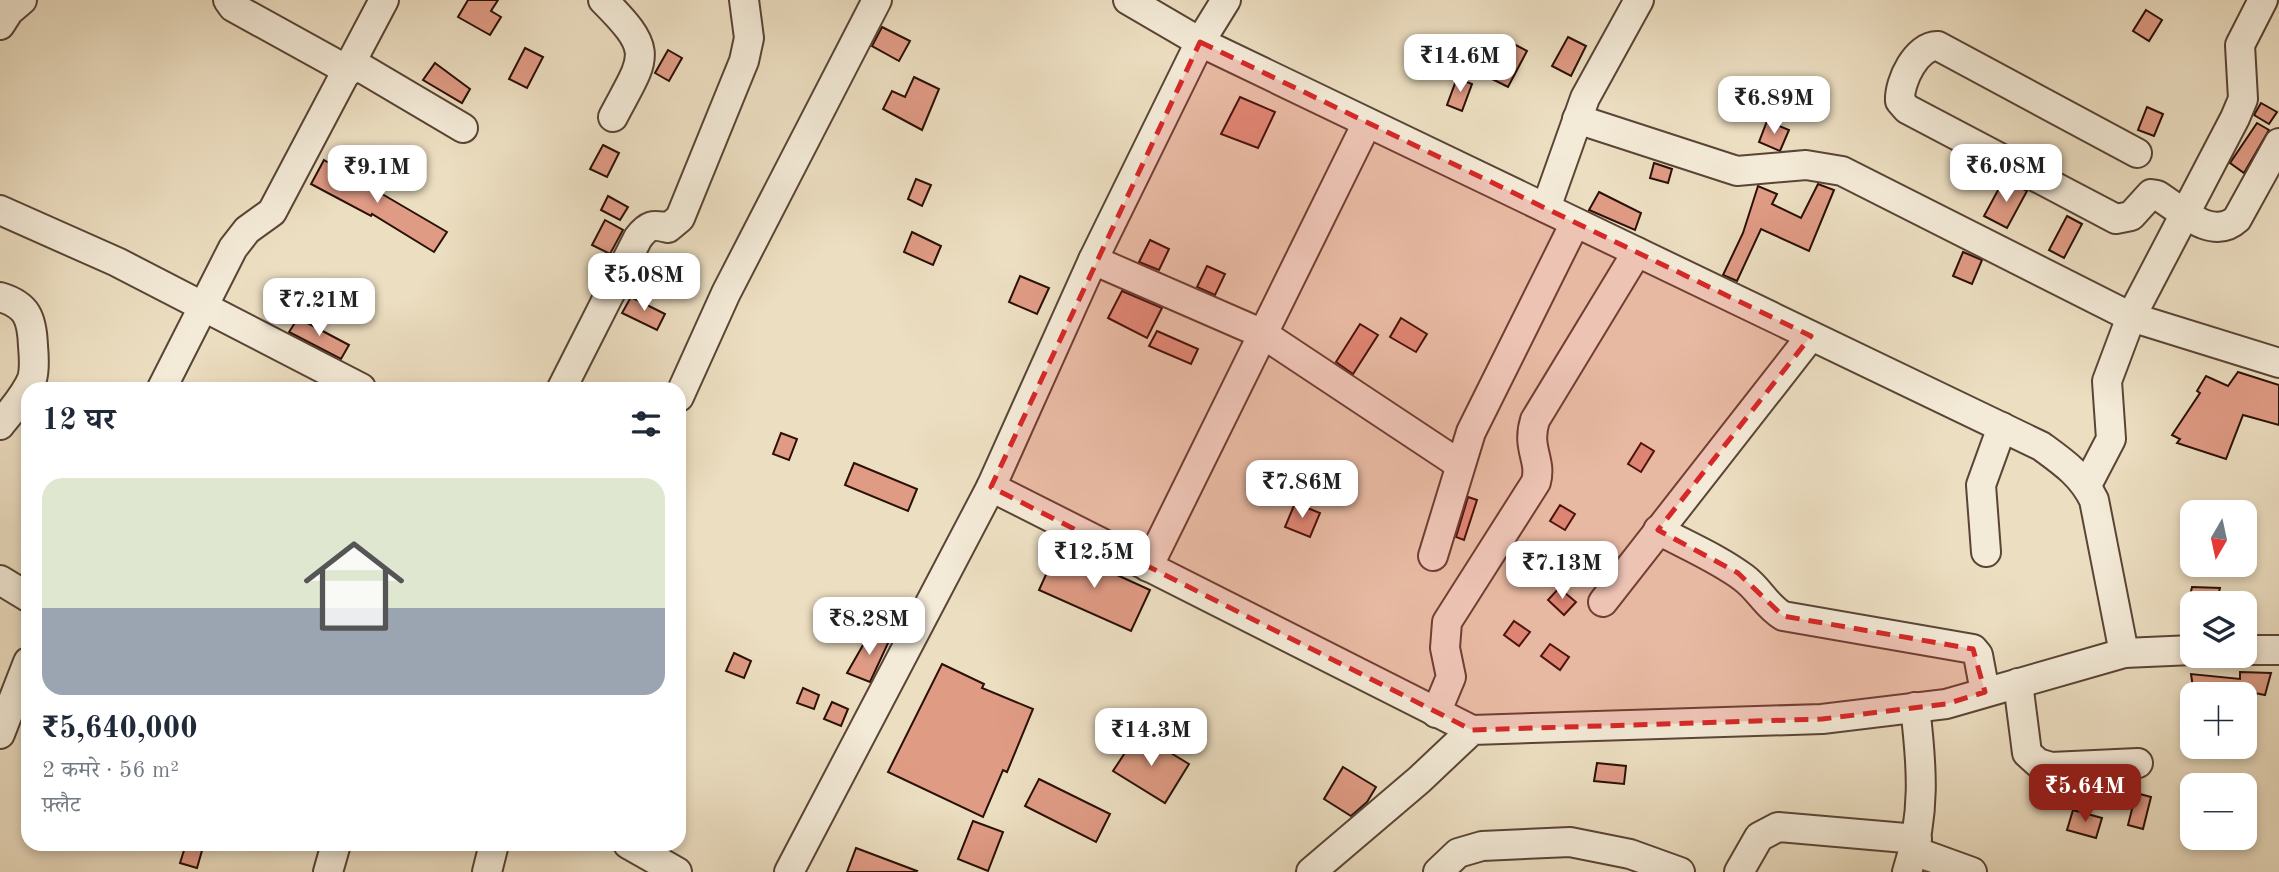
<!DOCTYPE html>
<html lang="hi">
<head>
<meta charset="utf-8">
<style>
	:root { --surface:#fff; --page:#f2f2f3; --text:#1f2937; --muted:#747a83; --line:#e0e1e3; --accent:#8f2418 }
	body { margin:0; font-family:"Old Standard TT","Noto Serif Devanagari",serif; background:var(--page); color:var(--text); height:100vh; display:flex; flex-direction:column; font-size:26px; white-space:nowrap }
	* { box-sizing:border-box; margin:0 }
	p { font-size:23px; color:var(--muted) }
	.icon { flex:none; width:38px; height:38px; fill:none; stroke:currentColor; stroke-width:2; stroke-linecap:round; stroke-linejoin:round }
	.map { position:relative; flex:1; overflow:hidden }
	.details { position:absolute; left:21px; top:382px; width:665px; height:469px; display:flex; flex-direction:column; background:var(--surface); border-radius:21px; box-shadow:0 4px 10px #0003 }
	.details>* { flex:none }
	.needle { width:46px; rotate:189deg }
	.controls { position:absolute; left:2180px; top:500px; display:grid; gap:14px }
	.controls a { display:grid; place-items:center; width:77px; height:77px; border-radius:14px; background:var(--surface); box-shadow:0 4px 10px #0003; font-size:35px }
	.price { position:absolute; translate:-50% -60px; padding:0 16px; border-radius:14px; background:#fff; color:#222; font-size:23px; line-height:46px; filter:drop-shadow(0 2px 4px #0008) }
	.price::after { content:''; position:absolute; left:50%; top:42px; width:21px; height:16px; margin-left:-10px; background:inherit; clip-path:polygon(0 0,100% 0,50% 100%) }
	.price.selected { background:var(--accent); color:#fff }
	ul { padding:0; list-style:none }
	li { display:grid; align-content:center; gap:14px; height:371px; padding:0 21px }
	li+li { border-top:2px solid var(--line) }
	li span { display:grid; place-items:center; height:217px; border-radius:21px; color:#555 }
	li>.icon { margin-inline-start:auto }
	span .icon { width:126px; height:126px; fill:#fffc; stroke-width:1 }
	li b { font-size:30px }
	h2 { display:flex; justify-content:space-between; align-items:center; height:84px; padding:0 21px; font-size:30px }
	.map>svg:first-child { display:block }
</style>
</head>
<body>
<div class="map">
<svg width="2279" height="872" viewBox="0 0 2279 872">
	<rect width="100%" height="100%" fill="#ecdec1"/>
	<filter id="stains"><feTurbulence type="fractalNoise" baseFrequency=".00286" numOctaves="4"/><feColorMatrix values="0 0 0 0 .2 0 0 0 0 .09 0 0 0 0 .02 0 0 0 .5 -.17"/></filter>
	<radialGradient id="worn" r=".72"><stop offset=".6" stop-color="#630" stop-opacity="0"/><stop offset="1" stop-color="#630" stop-opacity=".3"/></radialGradient>
	<g fill="#e09b85" stroke="#2a1006" stroke-width="2">
		<path d="M468 0H498L491 11 501 17 490 35 458 17Z"/>
		<path d="M2146 10 2162 20 2149 41 2133 31Z"/>
		<path d="M882 27 910 41 899 61 872 46Z"/>
		<path d="M1568 37 1586 46 1571 76 1552 66Z"/>
		<path d="M1508 41 1527 51 1508 87 1488 77Z"/>
		<path d="M525 48 543 57 527 88 509 79Z"/>
		<path d="M668 50 682 58 669 81 655 73Z"/>
		<path d="M435 63 470 89 462 103 423 80Z"/>
		<path d="M914 77 939 89 922 130 883 109 892 91 905 97Z"/>
		<path d="M1457 78 1472 84 1462 111 1447 105Z"/>
		<path d="M1240 97 1275 112 1258 148 1221 134Z"/>
		<path d="M2261 103 2277 112 2269 124 2254 115Z"/>
		<path d="M2147 107 2163 114 2154 136 2138 130Z"/>
		<path d="M1767 121 1789 130 1780 151 1759 142Z"/>
		<path d="M2257 123 2269 130 2244 173 2230 163Z"/>
		<path d="M603 145 619 153 607 177 590 169Z"/>
		<path d="M324 160 447 232 434 252 372 214 371 216 311 184Z"/>
		<path d="M1654 163 1672 169 1668 183 1650 178Z"/>
		<path d="M916 179 931 185 922 206 908 199Z"/>
		<path d="M2004 179 2027 191 2007 228 1984 216Z"/>
		<path d="M1818 184 1834 190 1809 251 1761 229 1737 281 1723 275 1743 233 1758 186 1777 194 1772 204 1801 218Z"/>
		<path d="M1599 192 1641 213 1635 230 1589 210Z"/>
		<path d="M608 196 628 207 620 220 601 210Z"/>
		<path d="M2067 216 2082 224 2064 258 2049 250Z"/>
		<path d="M605 220 623 230 610 254 592 245Z"/>
		<path d="M912 232 941 246 933 265 904 252Z"/>
		<path d="M1150 240 1169 249 1159 270 1139 262Z"/>
		<path d="M1963 252 1982 260 1972 284 1953 276Z"/>
		<path d="M1207 266 1225 274 1215 295 1197 287Z"/>
		<path d="M1020 276 1049 288 1037 314 1009 302Z"/>
		<path d="M1122 291 1162 308 1147 338 1108 318Z"/>
		<path d="M631 297 665 314 657 330 622 313Z"/>
		<path d="M298 318 349 345 341 359 289 332Z"/>
		<path d="M1401 318 1427 334 1416 352 1390 337Z"/>
		<path d="M1360 324 1378 335 1353 374 1336 362Z"/>
		<path d="M1157 331 1198 349 1191 364 1149 346Z"/>
		<path d="M2238 372 2279 385V425L2243 415 2226 459 2177 443 2180 439 2172 435 2200 393 2197 391 2206 376 2228 386Z"/>
		<path d="M781 433 797 439 789 460 773 454Z"/>
		<path d="M1641 443 1654 451 1641 472 1628 464Z"/>
		<path d="M854 463 917 489 908 511 845 485Z"/>
		<path d="M1468 497 1477 500 1464 540 1456 537Z"/>
		<path d="M1295 503 1320 513 1310 537 1285 527Z"/>
		<path d="M1560 505 1575 514 1565 530 1550 521Z"/>
		<path d="M1058 548 1150 590 1131 631 1039 590Z"/>
		<path d="M2192 587 2220 588 2216 604H2188Z"/>
		<path d="M1559 588 1576 602 1564 615 1548 600Z"/>
		<path d="M1514 621 1530 632 1519 646 1504 635Z"/>
		<path d="M871 631 889 641 870 682 847 673Z"/>
		<path d="M1550 644 1569 657 1560 670 1541 656Z"/>
		<path d="M734 653 751 661 744 678 726 671Z"/>
		<path d="M942 664 984 684 982 688 1033 709 1007 772 1003 770 983 817 888 772Z"/>
		<path d="M2240 672 2271 673 2265 695 2249 692 2248 695H2194L2191 674 2240 679Z"/>
		<path d="M803 688 819 695 814 709 797 703Z"/>
		<path d="M832 702 848 709 841 726 824 719Z"/>
		<path d="M1138 733 1189 764 1165 803 1113 771Z"/>
		<path d="M1597 763 1626 766 1624 784 1594 781Z"/>
		<path d="M1343 767 1376 787 1367 802 1351 816 1324 799Z"/>
		<path d="M1039 779 1110 814 1096 842 1025 806Z"/>
		<path d="M2136 793 2151 797 2143 829 2128 825Z"/>
		<path d="M2073 810 2102 818 2096 838 2067 830Z"/>
		<path d="M973 821 1003 832 988 871 958 859Z"/>
		<path d="M186 844 203 847 197 868 180 863Z"/>
		<path d="M856 848 917 871 916 872H847Z"/>
	</g>
	<g fill="none" stroke-linecap="round" stroke-linejoin="round">
		<g stroke="#5a4435" stroke-width="32">
			<g id="minor">
				<path d="M228 0 233 7 349 71"/>
				<path d="M603 0C656 53 645 56 613 117"/>
				<path d="M1128 0 1200 42 2041 446C2063 462 2082 475 2094 500L2124 653 2193 650"/>
				<path d="M0 25 9 11 22 0"/>
				<path d="M353 63 463 128"/>
				<path d="M1577 119 1737 171 1806 165 1842 171 2131 317 2279 363"/>
				<path d="M2137 153 1938 46C1917 45 1899 81 1900 101L1907 109 2116 219 2131 216 2151 194 2157 195C2180 209 2212 242 2237 219L2279 143"/>
				<path d="M1546 208 1585 98 1639 0"/>
				<path d="M0 210 117 262 361 388"/>
				<path d="M1093 260 1263 334 1459 464"/>
				<path d="M0 297C27 305 32 318 33 346 34 357 35 369 32 379 25 396 11 411 0 425"/>
				<path d="M162 388 233 248 247 230 272 212 384 0"/>
				<path d="M562 388 638 238C648 225 653 224 668 228L680 218 744 61 749 38 744 0"/>
				<path d="M679 397 726 293 877 0"/>
				<path d="M2087 485 2111 439 2107 381 2131 317 2235 118 2243 99 2240 45 2263 0"/>
				<path d="M991 487 1472 730"/>
				<path d="M1658 530C1686 545 1719 559 1744 578 1760 590 1766 606 1783 616L1973 649 1978 655 1985 692"/>
				<path d="M1986 552 1981 485 2002 427"/>
				<path d="M1433 556 1471 432 1575 223"/>
				<path d="M1148 567 1367 123"/>
				<path d="M0 580 28 597"/>
				<path d="M1603 602 1811 336"/>
				<path d="M2245 650H2279"/>
				<path d="M2018 683 2027 753 2038 763 2051 767 2138 763"/>
				<path d="M1436 713 1451 677 1445 648 1447 622 1536 482C1542 459 1526 449 1535 420L1637 252"/>
				<path d="M0 734 28 662"/>
				<path d="M628 844 677 872"/>
				<path d="M1914 851 1972 872"/>
				<path d="M328 872 336 844"/>
				<path d="M487 872 494 844"/>
				<path d="M789 872 991 487 1093 260 1200 42 1226 0"/>
				<path d="M1311 872 1419 780 1472 730 1822 719 1946 704 2124 653"/>
				<path d="M1438 872 1458 853 1482 846 1570 842 1630 854 1680 872"/>
				<path d="M1739 872 1759 837 1778 827 1917 839"/>
				<path d="M1907 872C1926 815 1922 766 1915 707"/>
			</g>
		</g>
		<use href="#minor" stroke="#f3ead7" stroke-width="28"/>
	</g>
	<path fill="#d62828" fill-opacity="0.2" stroke="#d62828" stroke-width="5" stroke-dasharray="14 9" stroke-linejoin="round" d="M1200 42 1811 336 1658 530 1738 573 1783 616 1973 649 1985 692 1946 704 1822 719 1472 730 991 487Z"/>
	<rect width="100%" height="100%" filter="url(#stains)"/>
	<rect width="100%" height="100%" fill="url(#worn)"/>
</svg>
<div class="controls">
<a><svg class="needle" viewBox="-14 -14 28 28"><path d="M0-13l5 13h-10z" fill="#e53935"/><path d="M0 13l5-13h-10z" fill="#747a83"/></svg></a>
<a><svg class="icon" aria-label="layers" viewBox="0 0 24 24"><path d="M12 4l9 5-9 5-9-5zM3 14l9 5 9-5"/></svg></a>
<a>+</a>
<a>−</a>
</div>
<b class="price" style="left:1460px;top:94px">₹14.6M</b>
<b class="price" style="left:1774px;top:136px">₹6.89M</b>
<b class="price" style="left:2006px;top:204px">₹6.08M</b>
<b class="price" style="left:377px;top:205px">₹9.1M</b>
<b class="price" style="left:644px;top:313px">₹5.08M</b>
<b class="price" style="left:319px;top:338px">₹7.21M</b>
<b class="price" style="left:1302px;top:520px">₹7.86M</b>
<b class="price" style="left:1094px;top:590px">₹12.5M</b>
<b class="price" style="left:1562px;top:601px">₹7.13M</b>
<b class="price" style="left:869px;top:657px">₹8.28M</b>
<b class="price" style="left:1151px;top:768px">₹14.3M</b>
<b class="price selected" style="left:2085px;top:824px">₹5.64M</b>
<section class="details">
<h2>12 घर<svg class="icon" aria-label="filters" viewBox="0 0 24 24"><path d="M4 7h16M4 17h16"/><circle cx="9" cy="7" r="2"/><circle cx="15" cy="17" r="2"/></svg></h2>
<ul>
<li><span style="background:linear-gradient(#dfe7d0 60%,#9aa5b1 0)"><svg class="icon" aria-label="home" viewBox="0 0 24 24"><path d="M3 11l9-7 9 7M6 9v11h12V9"/></svg></span><div><b>₹5,640,000</b><p>2 कमरे · 56 m²</p><p>फ़्लैट</p></div></li>
</ul>
</section>
</div>
</body>
</html>
